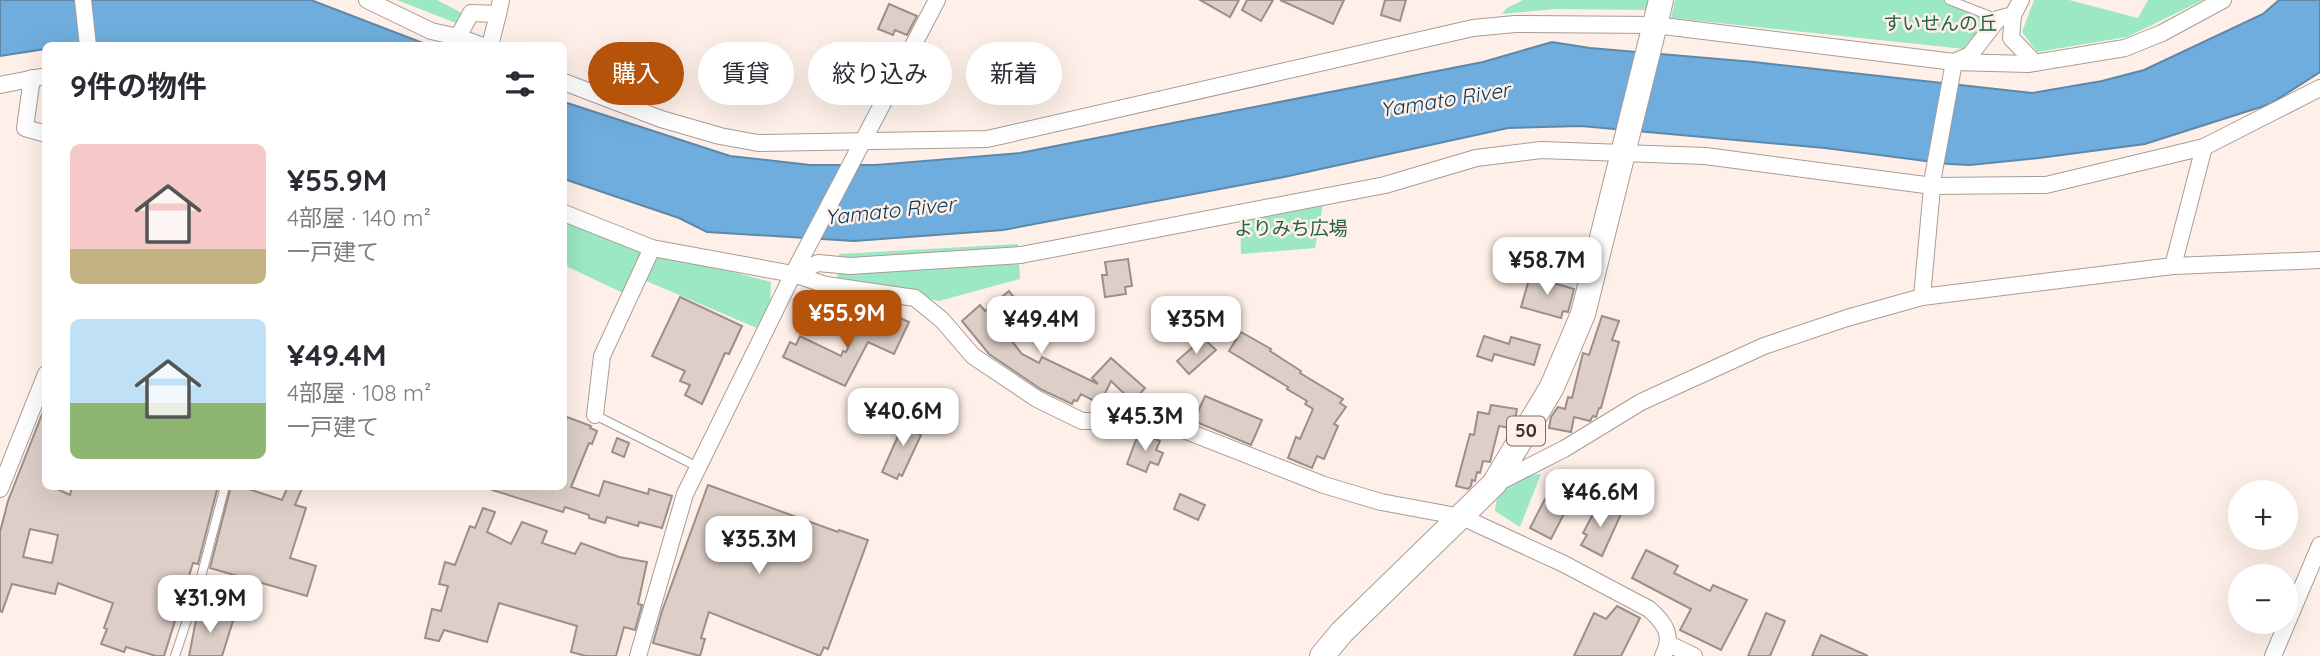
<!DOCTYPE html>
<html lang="ja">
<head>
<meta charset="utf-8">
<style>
	:root { --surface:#fff; --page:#f7f7f7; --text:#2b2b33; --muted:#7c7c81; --accent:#b45309 }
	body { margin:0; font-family:Quicksand,"Noto Sans JP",sans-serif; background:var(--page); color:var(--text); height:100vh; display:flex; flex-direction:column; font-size:26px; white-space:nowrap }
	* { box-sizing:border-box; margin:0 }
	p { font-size:23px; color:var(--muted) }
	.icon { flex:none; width:38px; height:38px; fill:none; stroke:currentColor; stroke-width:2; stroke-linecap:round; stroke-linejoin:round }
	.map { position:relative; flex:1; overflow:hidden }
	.sheet { position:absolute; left:42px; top:42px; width:525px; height:448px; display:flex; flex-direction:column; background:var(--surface); border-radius:10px; box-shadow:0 7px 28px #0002 }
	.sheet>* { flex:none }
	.banner { position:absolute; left:588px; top:42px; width:665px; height:63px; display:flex; gap:14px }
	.fabs { position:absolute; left:2228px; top:480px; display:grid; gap:14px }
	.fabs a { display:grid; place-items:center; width:70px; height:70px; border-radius:50%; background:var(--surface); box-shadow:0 7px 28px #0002; font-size:35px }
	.price { position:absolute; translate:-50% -60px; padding:0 16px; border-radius:14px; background:#fff; color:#222; font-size:23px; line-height:46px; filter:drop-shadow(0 2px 4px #0008) }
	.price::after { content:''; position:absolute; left:50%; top:42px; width:21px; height:16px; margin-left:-10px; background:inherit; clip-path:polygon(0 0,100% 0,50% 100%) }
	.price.current { background:var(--accent); color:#fff }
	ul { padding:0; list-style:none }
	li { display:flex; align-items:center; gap:21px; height:175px; padding:0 28px }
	li span { display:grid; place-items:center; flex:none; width:196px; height:140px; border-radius:10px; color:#555 }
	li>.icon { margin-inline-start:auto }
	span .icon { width:84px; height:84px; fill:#fffc; stroke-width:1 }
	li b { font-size:30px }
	h2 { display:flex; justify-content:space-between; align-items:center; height:84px; padding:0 28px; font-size:30px }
	.chip { padding:0 24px; border-radius:32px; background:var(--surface); box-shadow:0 7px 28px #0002; font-size:24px; line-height:63px }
	.chip.current { background:var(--accent); color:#fff }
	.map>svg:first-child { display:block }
</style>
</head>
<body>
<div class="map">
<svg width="2320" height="656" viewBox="0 0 2320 656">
	<rect width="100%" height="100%" fill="#fef0e8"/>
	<g fill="#9ce8c5">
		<path d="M397 0H437L466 15 461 25Z"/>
		<path d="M1523 0H1652L1650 10 1556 9 1502 14 1507 8Z"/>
		<path d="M1675 0H1945L1989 16 1964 49 1671 18Z"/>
		<path d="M2034 0H2069L2138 18 2148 0H2203L2127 37 2037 52 2022 32Z"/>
		<path d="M1324 199 1315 248 1241 254 1240 215Z"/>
		<path d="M564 218 647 251 625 294 564 265Z"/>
		<path d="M1018 244 1020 279 939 301 839 283 837 279 839 254Z"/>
		<path d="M654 251 771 282 770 304 759 329 644 280Z"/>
		<path d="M1541 474 1520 527 1495 511C1496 484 1518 477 1541 474Z"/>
	</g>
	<g fill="#6eaddd" stroke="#5e88a9" stroke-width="2">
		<path d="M0 0H311L428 45 46 46 45 49 0 56Z"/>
		<path d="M2279 0H2320V72L2270 104 2145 144 2039 158 1970 165 1949 164 1825 148 1581 126 1508 128 1284 177 1003 230 854 241 707 232 679 218 564 179V102L730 156 810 165H876L1020 153 1483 62 1552 42 1590 48 1754 62 2032 93 2102 81 2144 70 2263 14Z"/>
	</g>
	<g fill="#ddcfc8" stroke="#9c8f89" stroke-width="2" fill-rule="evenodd">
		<path d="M1200 0H1239L1230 17Z"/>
		<path d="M1247 0H1273L1261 21 1242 10Z"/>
		<path d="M1280 0H1344L1333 24Z"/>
		<path d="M1385 0H1406L1400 21 1381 15Z"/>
		<path d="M889 4 917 16 907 35 895 30 893 35 878 29Z"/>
		<path d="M1128 259 1132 286 1125 287 1126 294 1105 297 1102 275H1107L1105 262Z"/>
		<path d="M1530 276 1574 289 1568 312 1563 311 1561 318 1521 307Z"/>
		<path d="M1009 291 1033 321 1011 340 1022 354 1039 363 1042 357 1098 384 1092 378 1111 358 1145 388 1133 402 1111 381 1100 404 1081 394 1077 401 1074 400 1072 404 1042 390 989 354 962 321 980 305 985 311Z"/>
		<path d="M680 297 742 326 729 354 725 353 702 404 685 395 690 385 680 381 685 371 652 356Z"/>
		<path d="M1062 311 1077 326 1060 341 1046 325Z"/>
		<path d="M891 314 909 322 894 354 868 342 845 386 783 357 790 342 796 345 800 336 841 356 843 351 846 352 861 319 884 330Z"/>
		<path d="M1602 316 1619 321 1612 340 1619 342 1601 408H1599L1596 417 1593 416 1590 421 1574 417 1571 432 1549 428 1551 417 1558 407 1565 409 1568 397 1572 398 1583 353 1589 355Z"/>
		<path d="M1241 332 1271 349 1270 351 1301 371 1300 373 1343 399 1340 403 1346 407 1334 424 1338 426 1324 459 1317 456 1312 468 1288 458 1296 437 1300 439 1313 409 1305 404 1307 401 1287 389 1288 387 1229 351Z"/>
		<path d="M1484 336 1509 344 1511 337 1540 345 1534 365 1494 354 1492 361 1477 356Z"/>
		<path d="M1203 338 1216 350 1189 374 1177 361Z"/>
		<path d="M1205 396 1262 420 1251 445 1194 421Z"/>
		<path d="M46 404V486H51L70 495 72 486H218L198 564 193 563 164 656H156L126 647 124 652 101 644 107 629 104 628 113 603 58 583 55 594 12 584 2 612 0 611V532L8 501ZM30 529 58 535 52 563 23 557Z"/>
		<path d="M1491 405 1517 409 1515 420 1509 428 1499 426 1490 462 1483 461 1480 473 1477 472 1475 481 1472 480 1471 486 1468 489 1456 486 1470 434 1474 435 1478 412 1489 414Z"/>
		<path d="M911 416 923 421 918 433 921 435 902 476 899 474 897 479 882 472 903 425 906 426Z"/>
		<path d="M567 417 591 426 590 428 597 431 592 444 589 443 571 487 599 496 604 481 648 494 649 489 672 496 662 528 639 522 638 526 607 517 605 523 589 518V515L565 507 563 512 492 490V486H564V428Z"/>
		<path d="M1139 432 1160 441 1156 450 1163 453 1158 465 1150 462 1146 472 1127 464Z"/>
		<path d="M617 438 629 443 624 457 612 452Z"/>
		<path d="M708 485 838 532 839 530 868 540 828 649 824 647 820 656 709 612 701 638 705 639 700 656 653 643 662 611Z"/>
		<path d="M231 486H239L282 500 288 486H303L295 505 306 508 290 558 316 566 307 596 210 568Z"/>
		<path d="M1180 494 1205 505 1198 520 1174 509Z"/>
		<path d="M1545 499 1566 510 1551 539 1530 528Z"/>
		<path d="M1599 503 1621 514 1602 556 1581 545 1587 535 1583 533Z"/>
		<path d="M483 508 495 512 487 532 511 544 522 522 547 531 542 543 575 554 581 543 619 557 647 562 638 604 642 605 635 630 624 627 616 656H586L571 652 577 626 499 603 487 642 444 630 439 641 425 638 432 609 441 611 448 586 439 584 445 562 455 565 470 526 475 528Z"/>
		<path d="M1646 550 1678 566 1674 573 1710 591 1713 585 1747 600 1721 650 1680 630 1691 609 1632 578Z"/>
		<path d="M1617 606 1640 618 1621 656H1574L1594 613 1606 619Z"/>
		<path d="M198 610 233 621 222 656H189Z"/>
		<path d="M1766 613 1785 621 1770 656H1748Z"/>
		<path d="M1821 635 1868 656H1812Z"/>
	</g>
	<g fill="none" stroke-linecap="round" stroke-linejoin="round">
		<g stroke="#a99c95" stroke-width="10">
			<g id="service">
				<path d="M1949 0 1998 19"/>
				<path d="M595 415 698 467"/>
				<path d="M175 656 200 581 225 486"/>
			</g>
		</g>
		<g stroke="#a99c95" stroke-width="18">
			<g id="minor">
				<path d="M83 0 88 46"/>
				<path d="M367 0 431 31 458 37 483 46"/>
				<path d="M2013 15 2011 38 2035 63"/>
				<path d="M458 37 471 13 498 14 501 0"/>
				<path d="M490 46 498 14"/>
				<path d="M1956 61 1970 55 1998 19 2013 15 2021 0"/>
				<path d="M32 78 25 128 46 134"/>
				<path d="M564 82 661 119 720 136 758 143 987 139 1473 28 1515 24 1655 25 1954 62 2028 64 2125 48 2162 33 2223 0"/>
				<path d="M0 85 46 76"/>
				<path d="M564 213 652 248 793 274 826 285 915 298 942 320 973 356 1037 399 1082 421H1161L1324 485 1381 502 1462 517 1564 564 1649 609C1665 623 1674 636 1663 656"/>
				<path d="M2173 266 2204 147"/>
				<path d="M793 274 818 263 850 266 1021 255 1385 185 1476 158 1541 150 1705 156 1933 186 2046 185 2204 147 2320 88"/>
				<path d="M1922 297 1933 177 1954 62"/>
				<path d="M595 415 602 356 652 248"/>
				<path d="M1497 483 1564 449 1641 402 1764 346 1847 318 1922 297 2173 266 2320 260"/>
				<path d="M0 489 46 374"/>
				<path d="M1669 644 1694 656"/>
				<path d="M638 656 685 494 793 274 937 0"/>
				<path d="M2273 656 2320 545"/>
			</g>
		</g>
		<g stroke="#a99c95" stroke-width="26">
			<path id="primary" d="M1322 656 1342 632 1494 484 1552 387 1583 314 1661 0"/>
		</g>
		<use href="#service" stroke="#fff" stroke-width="8"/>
		<use href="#minor" stroke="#fff" stroke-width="16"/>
		<use href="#primary" stroke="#fff" stroke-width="24"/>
	</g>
	<g text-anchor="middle" stroke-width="5" stroke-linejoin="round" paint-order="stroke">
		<rect fill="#fef0e8" stroke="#746c67" stroke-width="2" x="1507" y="416.5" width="38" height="29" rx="5"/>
		<g font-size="18" font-weight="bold" fill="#393330">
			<text x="1526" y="437">50</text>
		</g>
		<g font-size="19" fill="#236048" stroke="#fef0e8">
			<text x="1940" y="30">すいせんの丘</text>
			<text x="1291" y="235">よりみち広場</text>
		</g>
		<g font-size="21" font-style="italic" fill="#033757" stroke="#fef0e8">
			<text transform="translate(1445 100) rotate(-9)" y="7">Yamato River</text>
			<text transform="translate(890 211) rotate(-6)" y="7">Yamato River</text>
		</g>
	</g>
</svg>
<div class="fabs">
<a>+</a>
<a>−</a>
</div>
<b class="price" style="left:1547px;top:297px">¥58.7M</b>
<b class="price current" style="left:847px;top:350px">¥55.9M</b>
<b class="price" style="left:1041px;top:356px">¥49.4M</b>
<b class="price" style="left:1196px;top:356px">¥35M</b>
<b class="price" style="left:903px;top:448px">¥40.6M</b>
<b class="price" style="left:1145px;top:453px">¥45.3M</b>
<b class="price" style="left:1600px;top:529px">¥46.6M</b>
<b class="price" style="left:759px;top:576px">¥35.3M</b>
<b class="price" style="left:210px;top:635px">¥31.9M</b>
<div class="banner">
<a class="chip current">購入</a>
<a class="chip">賃貸</a>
<a class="chip">絞り込み</a>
<a class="chip">新着</a>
</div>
<section class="sheet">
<h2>9件の物件<svg class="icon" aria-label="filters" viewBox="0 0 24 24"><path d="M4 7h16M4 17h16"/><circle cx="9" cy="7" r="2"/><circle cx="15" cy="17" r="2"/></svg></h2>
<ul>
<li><span style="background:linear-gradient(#f6c9c9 75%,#c2b280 0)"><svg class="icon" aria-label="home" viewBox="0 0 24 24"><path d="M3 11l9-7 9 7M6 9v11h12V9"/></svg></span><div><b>¥55.9M</b><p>4部屋 · 140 m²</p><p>一戸建て</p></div></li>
<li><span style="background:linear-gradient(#bfe0f5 60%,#8fb573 0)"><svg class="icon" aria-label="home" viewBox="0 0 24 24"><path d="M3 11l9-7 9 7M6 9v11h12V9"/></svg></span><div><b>¥49.4M</b><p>4部屋 · 108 m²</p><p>一戸建て</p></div></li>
</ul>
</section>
</div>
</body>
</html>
